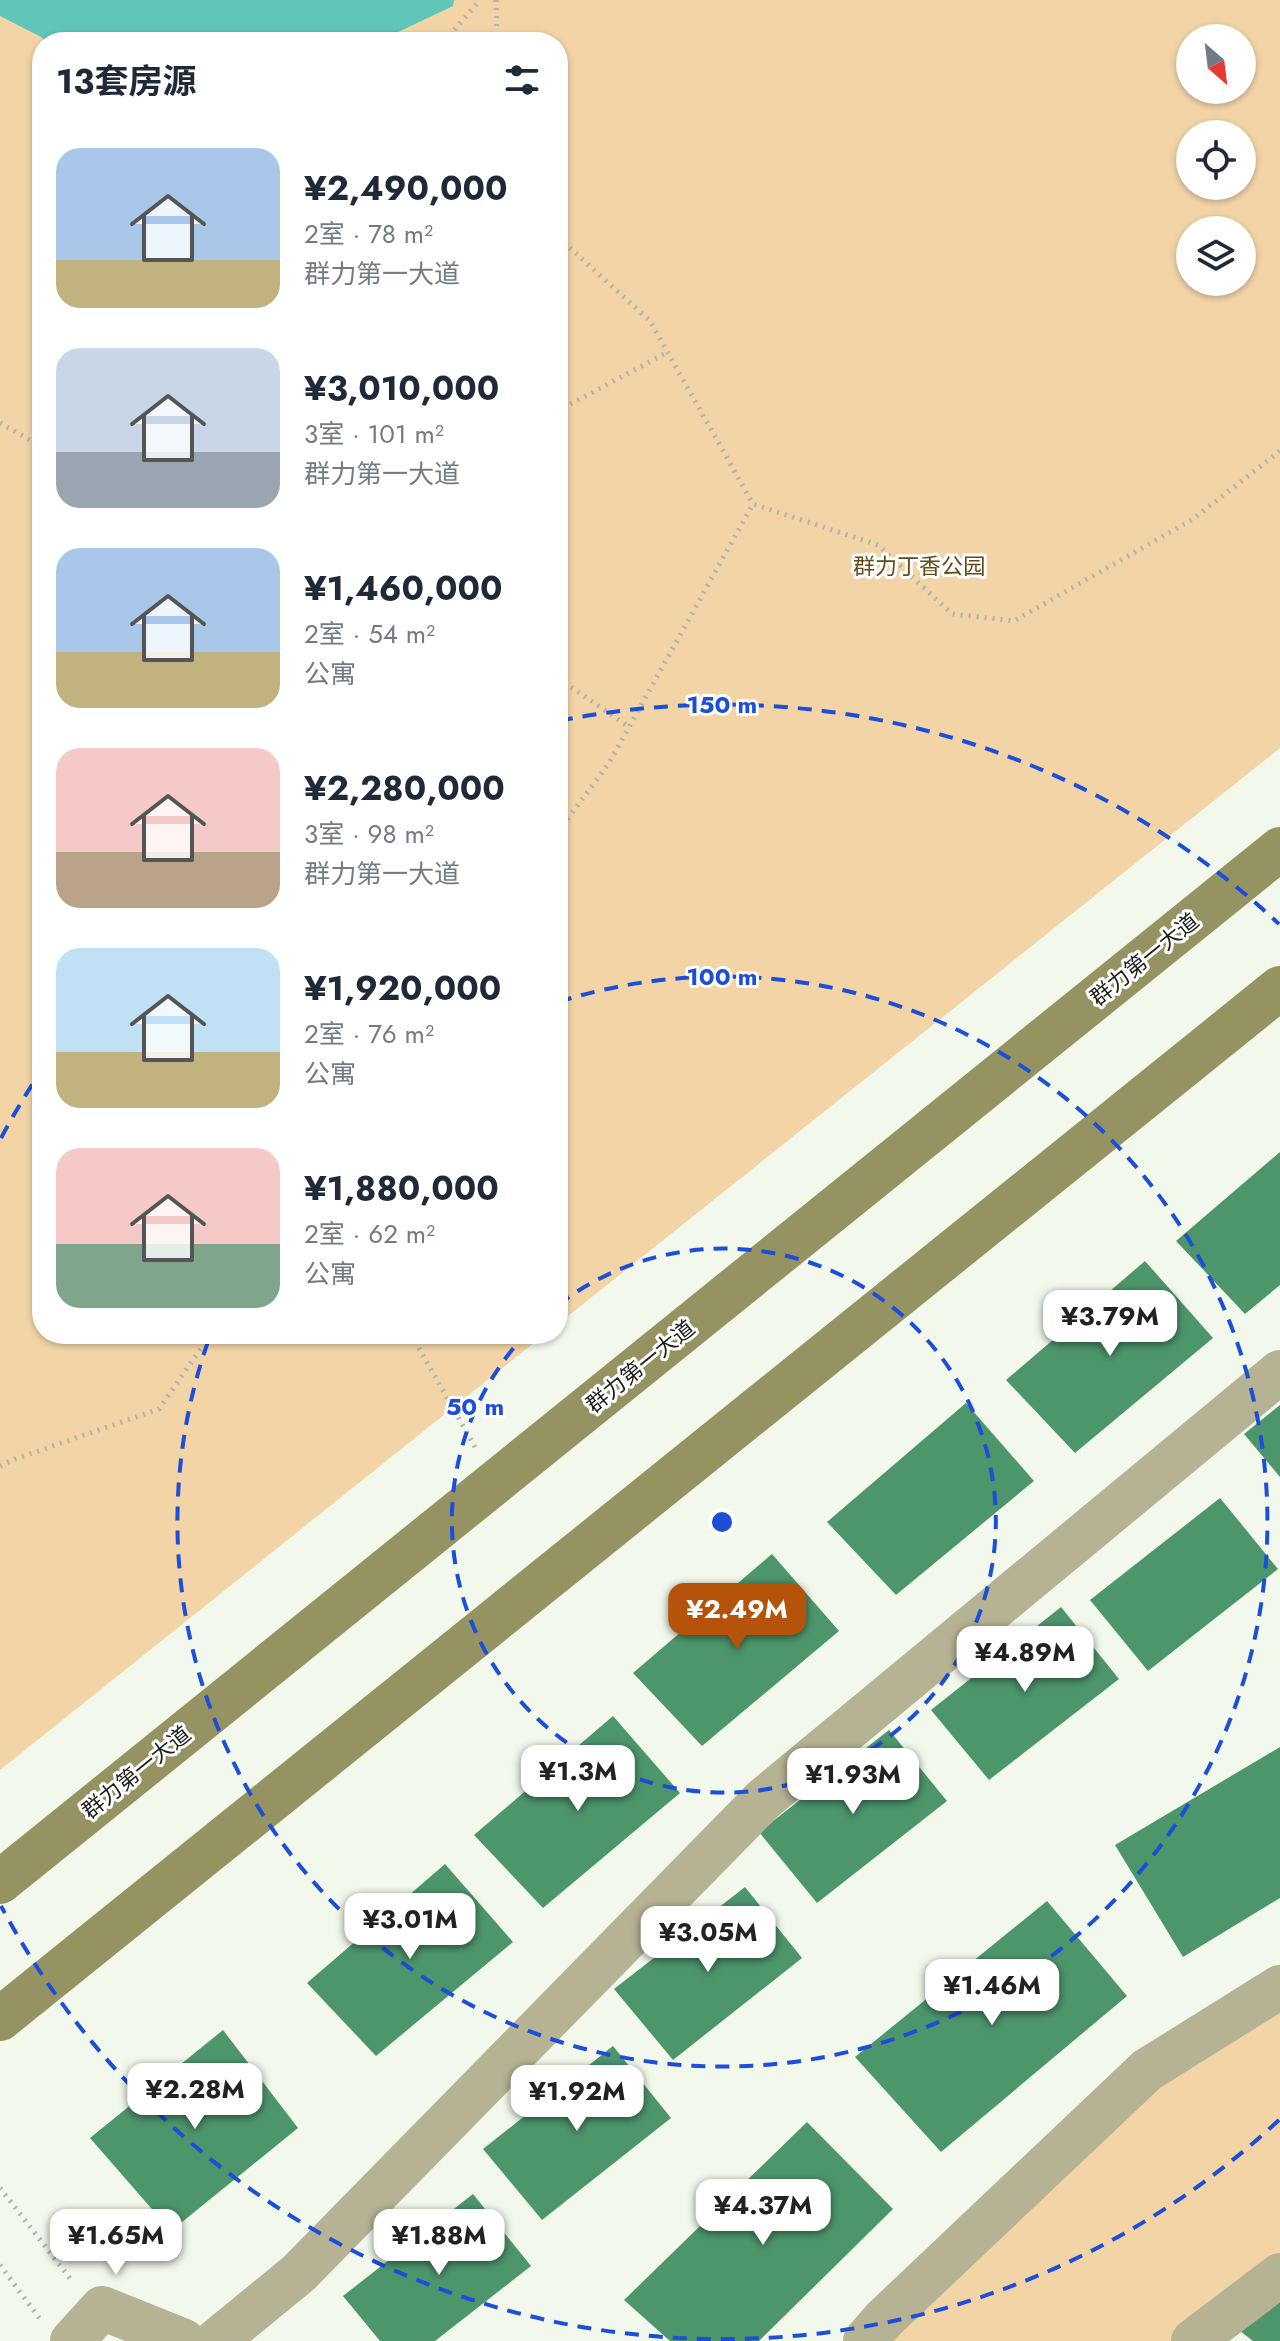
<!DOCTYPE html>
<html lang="zh">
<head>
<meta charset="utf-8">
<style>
	:root { --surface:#fff; --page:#f2f2f3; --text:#1f2937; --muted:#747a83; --accent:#b45309 }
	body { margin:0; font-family:Jost,"Noto Sans SC",sans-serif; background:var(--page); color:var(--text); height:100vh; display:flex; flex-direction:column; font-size:30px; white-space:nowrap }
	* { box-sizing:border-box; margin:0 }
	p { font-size:26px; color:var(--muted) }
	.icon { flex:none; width:44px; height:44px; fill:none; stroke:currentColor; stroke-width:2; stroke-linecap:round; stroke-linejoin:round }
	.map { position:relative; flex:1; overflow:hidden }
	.drawer { position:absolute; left:32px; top:32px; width:536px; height:1312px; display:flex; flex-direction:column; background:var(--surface); border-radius:32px; box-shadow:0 2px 6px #0004 }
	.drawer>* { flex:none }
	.needle { width:52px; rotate:152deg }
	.fabs { position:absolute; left:1176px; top:24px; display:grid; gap:16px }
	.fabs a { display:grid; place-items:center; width:80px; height:80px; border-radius:50%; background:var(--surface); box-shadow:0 2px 6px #0004; font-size:40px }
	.price { position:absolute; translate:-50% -68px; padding:0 18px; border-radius:16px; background:#fff; color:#222; font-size:26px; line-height:52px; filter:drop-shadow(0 2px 4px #0008) }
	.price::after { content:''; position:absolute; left:50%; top:48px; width:24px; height:18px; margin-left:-12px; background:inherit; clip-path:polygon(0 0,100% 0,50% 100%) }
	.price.selected { background:var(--accent); color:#fff }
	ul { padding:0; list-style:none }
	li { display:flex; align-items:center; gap:24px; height:200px; padding:0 24px }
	li span { display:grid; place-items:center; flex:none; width:224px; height:160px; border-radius:24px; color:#555 }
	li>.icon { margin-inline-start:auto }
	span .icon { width:96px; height:96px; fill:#fffc; stroke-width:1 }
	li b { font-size:34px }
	h2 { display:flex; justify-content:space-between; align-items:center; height:96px; padding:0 24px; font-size:34px }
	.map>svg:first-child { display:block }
</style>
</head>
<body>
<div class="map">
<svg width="1280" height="2341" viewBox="0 0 1280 2341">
	<rect width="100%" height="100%" fill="#f2f8ec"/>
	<g fill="#f2d4a7" fill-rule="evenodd">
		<path d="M0 0H1280V748L558 1324V42H42V1334H545L0 1770ZM1190 38H1242V90H1190ZM1190 134H1242V186H1190ZM1190 230H1242V282H1190Z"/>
		<path d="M1280 1987V2275L1193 2341H865L884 2318Z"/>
	</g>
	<path fill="#60c6b7" d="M0 0H454L453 6 377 42H44L43 38 0 16Z"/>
	<g fill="#4d966c">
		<path d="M1280 1152V1285L1245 1314 1176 1241Z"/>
		<path d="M1145 1261 1213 1338 1075 1453 1006 1380Z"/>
		<path d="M966 1403 1034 1481 896 1595 827 1522Z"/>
		<path d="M1280 1405V1477L1244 1434Z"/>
		<path d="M1220 1498 1278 1569 1148 1671 1090 1600Z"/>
		<path d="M772 1554 839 1631 702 1746 633 1673Z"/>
		<path d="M1061 1607 1119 1679 989 1780 931 1710Z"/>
		<path d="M613 1716 680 1793 543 1908 474 1835Z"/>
		<path d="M889 1730 947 1801 817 1903 759 1832Z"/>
		<path d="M1280 1747V1898L1183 1957 1115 1845Z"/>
		<path d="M445 1864 513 1942 376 2056 307 1983Z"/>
		<path d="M745 1887 802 1958 673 2060 614 1989Z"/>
		<path d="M1047 1901 1127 1996 941 2152 855 2057Z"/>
		<path d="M223 2030 298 2128 171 2231 90 2138Z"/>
		<path d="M613 2046 671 2118 542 2220 483 2149Z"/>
		<path d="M807 2122 893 2209 759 2341H670L624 2300Z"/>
		<path d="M473 2194 531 2266 435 2341H380L343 2296Z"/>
		<path d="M1280 2286V2341H1253L1240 2331Z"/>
	</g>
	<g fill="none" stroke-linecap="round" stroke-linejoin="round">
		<g stroke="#b0b5ab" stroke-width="5" stroke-dasharray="2 6" stroke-linecap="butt">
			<path d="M496 0 497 42"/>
			<path d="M444 42 480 0"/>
			<path d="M558 237 650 321 753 504 878 545 952 614 1014 621 1193 519 1280 451"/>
			<path d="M558 384 565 407"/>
			<path d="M558 414 565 407 668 352"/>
			<path d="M0 423 42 447"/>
			<path d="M558 678 629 727"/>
			<path d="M558 832 609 763 753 504"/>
			<path d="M411 1334 475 1447"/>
			<path d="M0 1466 15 1459 159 1409 211 1334"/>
			<path d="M0 2188 72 2281"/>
			<path d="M0 2265 40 2319"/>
		</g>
		<g stroke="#b5b393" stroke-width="44">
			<path d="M72 2341 102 2308 184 2341"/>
			<path d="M216 2341 299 2273 764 1799 1280 1372"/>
			<path d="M865 2341 884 2319 1147 2070 1280 1987"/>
			<path d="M1193 2341 1280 2275"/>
		</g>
		<g stroke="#969363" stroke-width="44">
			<path d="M0 1882 1280 849"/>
			<path d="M0 2019 1280 988"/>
		</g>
	</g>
	<g fill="none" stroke="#1d4ed8" stroke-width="4" stroke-dasharray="14 10">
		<path d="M558 1305A272 272 0 1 1 525 1335"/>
		<path d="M558 1002A545 545 0 1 1 210 1336"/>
		<path d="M1279 2120A817 817 0 0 1 1 1906M1 1138A817 817 0 0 1 41 1071M559 721A817 817 0 0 1 1279 924"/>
	</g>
	<g text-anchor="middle" stroke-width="6" stroke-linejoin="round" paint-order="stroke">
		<g font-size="22" fill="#664916" stroke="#fff">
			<text x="919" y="574">群力丁香公园</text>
		</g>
		<g font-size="22" fill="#1c1e1a" stroke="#fff">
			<text transform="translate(1144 959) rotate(-39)" y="8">群力第一大道</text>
			<text transform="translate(640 1366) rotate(-39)" y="8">群力第一大道</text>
			<text transform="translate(136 1772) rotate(-39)" y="8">群力第一大道</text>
		</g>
	</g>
	<circle cx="722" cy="1522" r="12" fill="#1d4ed8" stroke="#fff" stroke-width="4"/>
	<g font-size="24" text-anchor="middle" font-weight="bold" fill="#1d4ed8" stroke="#fff" stroke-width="6" stroke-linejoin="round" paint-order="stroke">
		<text x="722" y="713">150 m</text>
		<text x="722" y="985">100 m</text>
		<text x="475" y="1415">50 m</text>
	</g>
</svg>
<div class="fabs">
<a><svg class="needle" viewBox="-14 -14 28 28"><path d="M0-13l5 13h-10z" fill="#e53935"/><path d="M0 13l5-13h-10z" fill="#747a83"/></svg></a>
<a><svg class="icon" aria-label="locate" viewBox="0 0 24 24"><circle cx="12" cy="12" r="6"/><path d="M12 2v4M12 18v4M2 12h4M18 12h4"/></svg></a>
<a><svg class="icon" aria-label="layers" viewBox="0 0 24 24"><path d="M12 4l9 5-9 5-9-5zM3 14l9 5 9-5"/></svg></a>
</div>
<b class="price" style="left:1110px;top:1358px">¥3.79M</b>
<b class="price selected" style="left:737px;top:1651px">¥2.49M</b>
<b class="price" style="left:1025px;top:1694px">¥4.89M</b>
<b class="price" style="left:578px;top:1813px">¥1.3M</b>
<b class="price" style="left:853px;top:1816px">¥1.93M</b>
<b class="price" style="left:410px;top:1961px">¥3.01M</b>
<b class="price" style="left:708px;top:1974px">¥3.05M</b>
<b class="price" style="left:992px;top:2027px">¥1.46M</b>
<b class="price" style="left:195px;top:2131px">¥2.28M</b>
<b class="price" style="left:577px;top:2133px">¥1.92M</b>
<b class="price" style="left:763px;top:2247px">¥4.37M</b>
<b class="price" style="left:116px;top:2277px">¥1.65M</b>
<b class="price" style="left:439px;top:2277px">¥1.88M</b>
<section class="drawer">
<h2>13套房源<svg class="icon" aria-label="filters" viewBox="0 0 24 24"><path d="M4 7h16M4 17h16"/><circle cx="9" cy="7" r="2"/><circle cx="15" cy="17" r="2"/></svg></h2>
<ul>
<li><span style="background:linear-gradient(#a9c7e8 70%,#c2b280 0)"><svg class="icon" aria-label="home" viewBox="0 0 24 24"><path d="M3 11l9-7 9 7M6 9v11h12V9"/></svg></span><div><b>¥2,490,000</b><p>2室 · 78 m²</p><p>群力第一大道</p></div></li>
<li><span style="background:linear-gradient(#c9d6e8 65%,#9aa5b1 0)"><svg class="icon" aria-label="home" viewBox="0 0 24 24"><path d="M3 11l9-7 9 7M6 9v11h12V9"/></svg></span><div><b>¥3,010,000</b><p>3室 · 101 m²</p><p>群力第一大道</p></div></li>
<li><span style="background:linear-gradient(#a9c7e8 65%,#c2b280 0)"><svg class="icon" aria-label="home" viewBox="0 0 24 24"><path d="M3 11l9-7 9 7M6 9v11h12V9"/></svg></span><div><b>¥1,460,000</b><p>2室 · 54 m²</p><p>公寓</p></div></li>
<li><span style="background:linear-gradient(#f6c9c9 65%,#b9a48a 0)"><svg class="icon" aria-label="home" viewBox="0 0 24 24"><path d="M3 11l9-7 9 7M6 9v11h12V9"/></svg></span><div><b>¥2,280,000</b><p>3室 · 98 m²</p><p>群力第一大道</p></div></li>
<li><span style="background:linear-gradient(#bfe0f5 65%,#c2b280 0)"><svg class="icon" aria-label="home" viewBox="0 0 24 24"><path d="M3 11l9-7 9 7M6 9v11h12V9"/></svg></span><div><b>¥1,920,000</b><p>2室 · 76 m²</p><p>公寓</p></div></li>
<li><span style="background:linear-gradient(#f6c9c9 60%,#7fa58c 0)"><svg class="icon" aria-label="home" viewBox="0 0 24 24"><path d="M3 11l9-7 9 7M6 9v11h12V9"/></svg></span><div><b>¥1,880,000</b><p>2室 · 62 m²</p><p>公寓</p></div></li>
</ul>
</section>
</div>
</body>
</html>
